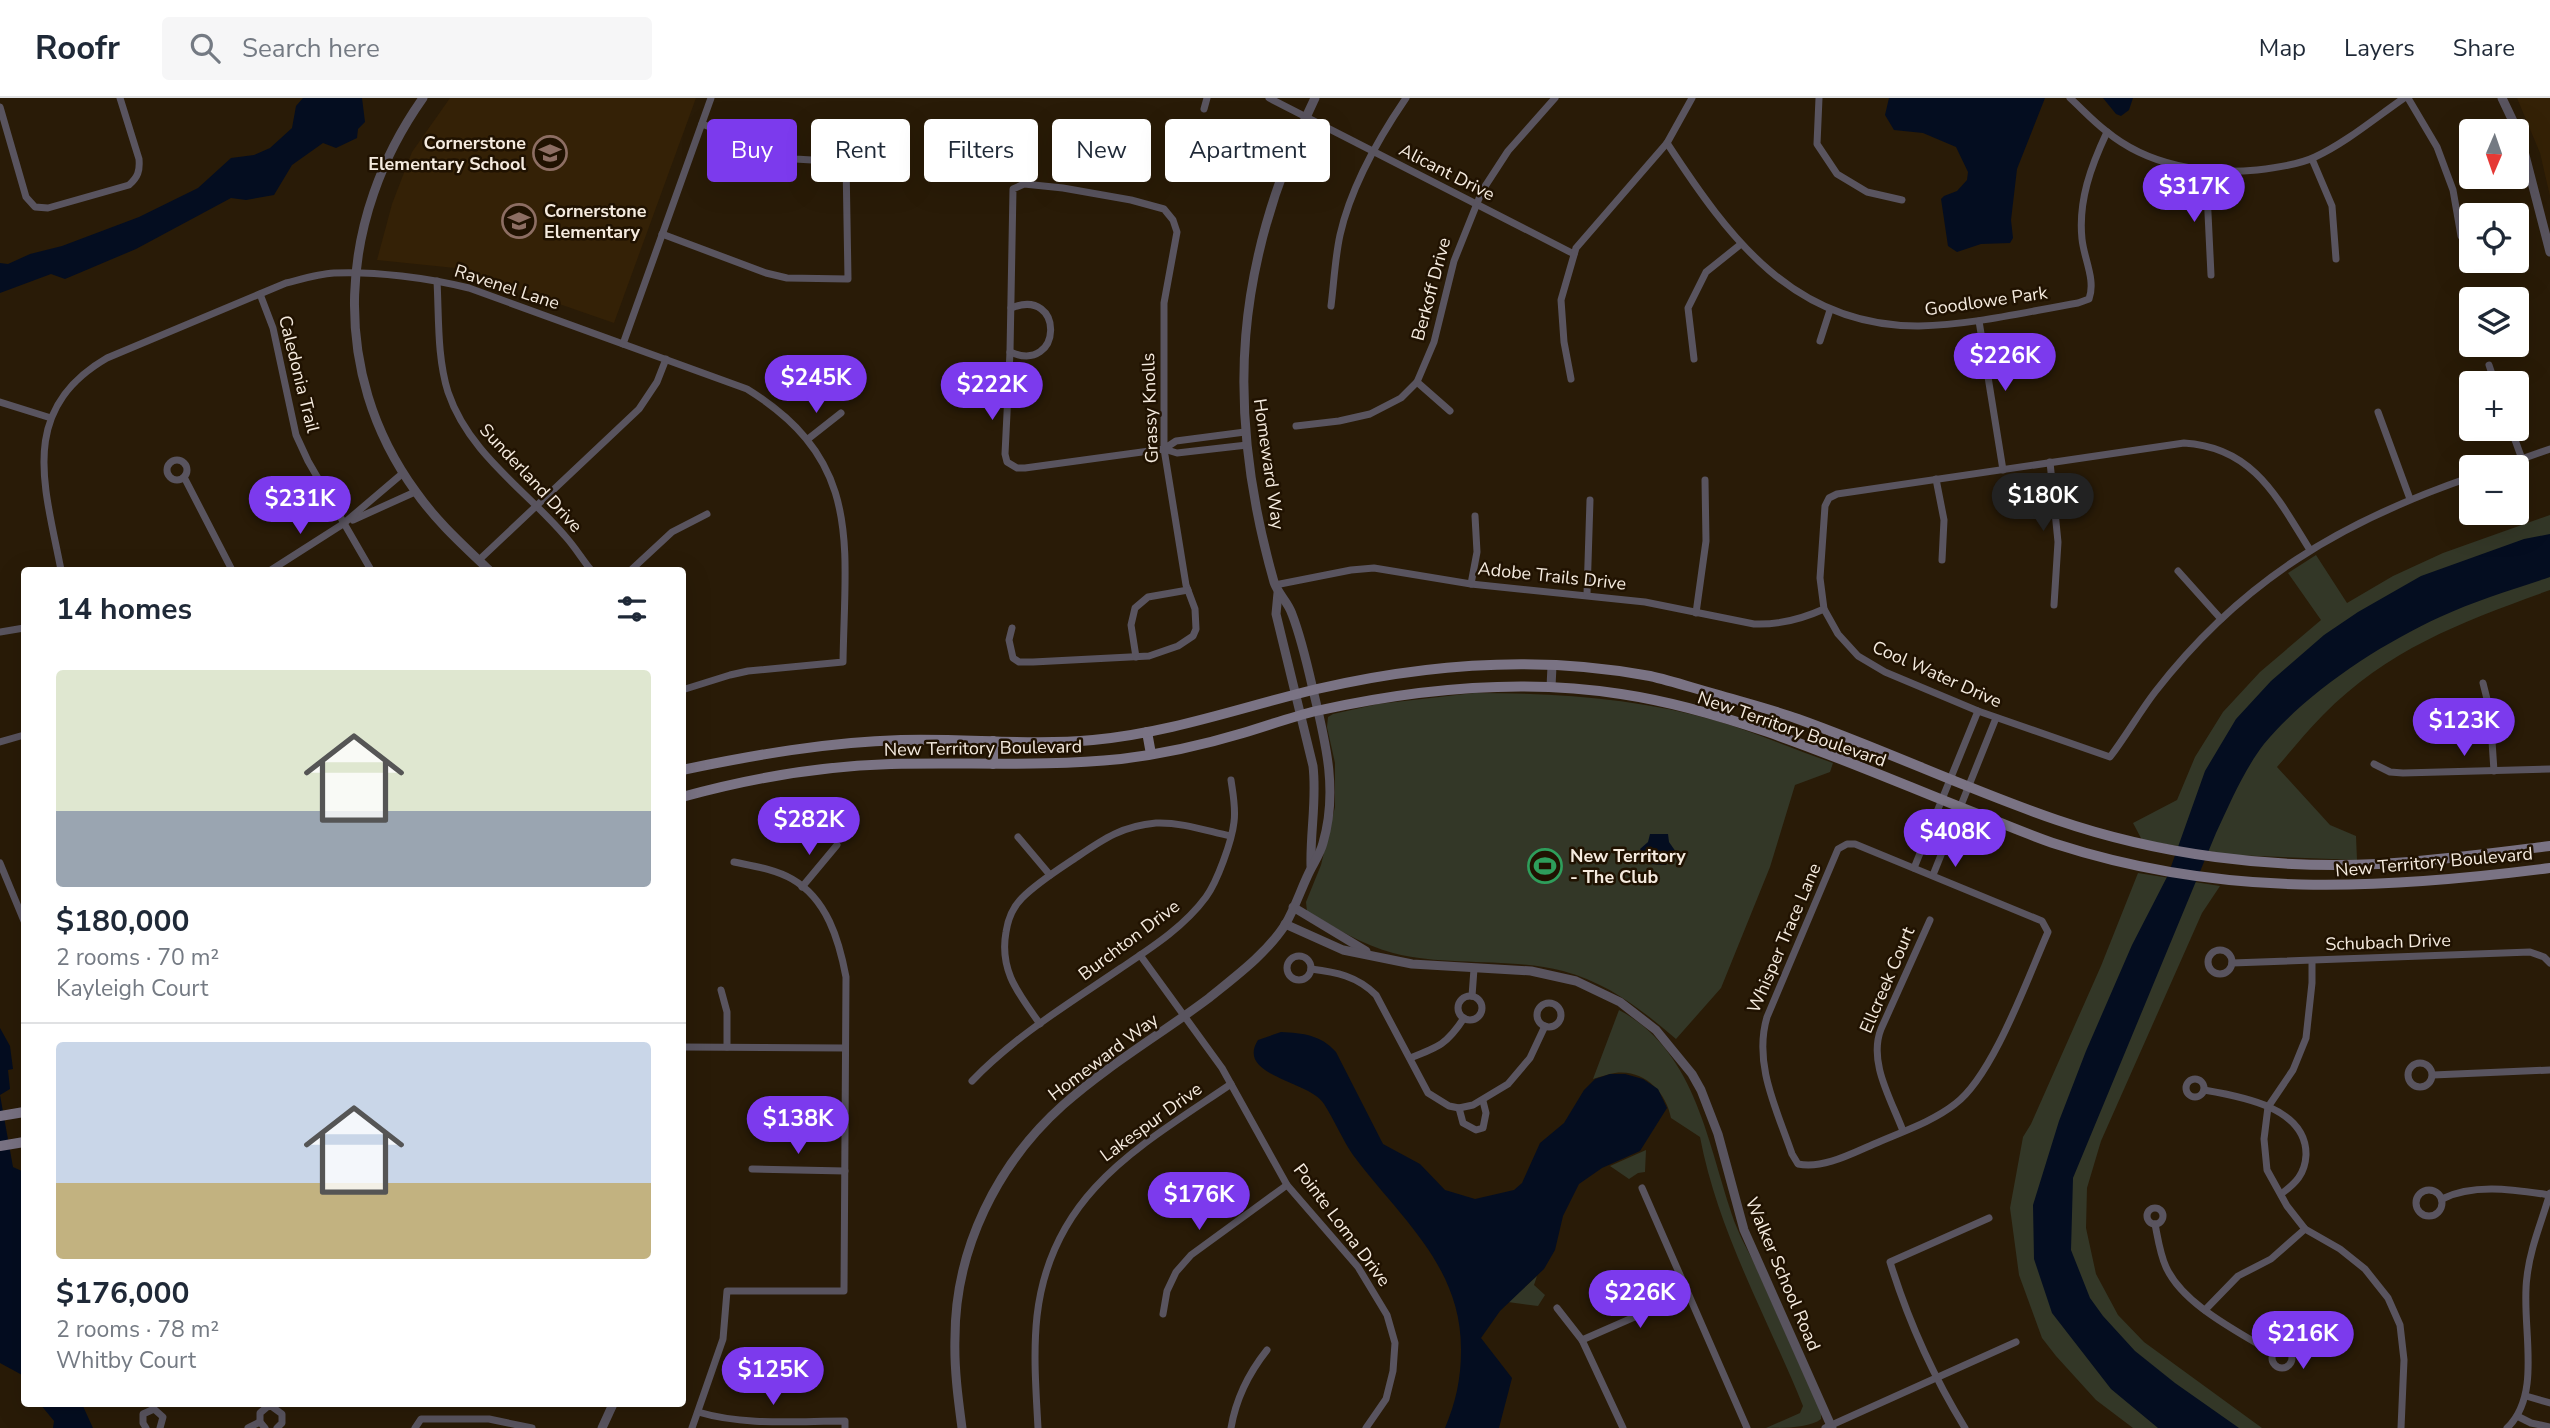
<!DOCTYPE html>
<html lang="en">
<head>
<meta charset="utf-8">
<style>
	:root { --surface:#fff; --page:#f6f6f7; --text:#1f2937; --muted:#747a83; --line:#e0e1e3; --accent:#7c3aed }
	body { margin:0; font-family:"Nunito Sans",sans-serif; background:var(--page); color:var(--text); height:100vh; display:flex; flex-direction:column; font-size:26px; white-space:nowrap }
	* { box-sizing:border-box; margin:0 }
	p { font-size:23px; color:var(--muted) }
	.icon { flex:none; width:38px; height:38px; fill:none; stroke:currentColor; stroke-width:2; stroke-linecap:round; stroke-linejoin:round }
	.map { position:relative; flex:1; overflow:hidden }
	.side { position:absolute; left:21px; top:469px; width:665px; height:840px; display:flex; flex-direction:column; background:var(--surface); border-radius:7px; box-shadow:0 7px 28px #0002 }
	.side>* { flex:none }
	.hud { position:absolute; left:707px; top:21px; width:665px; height:63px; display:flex; gap:14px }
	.needle { width:46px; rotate:182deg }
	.controls { position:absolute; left:2459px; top:21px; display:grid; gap:14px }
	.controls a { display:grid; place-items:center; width:70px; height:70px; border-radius:7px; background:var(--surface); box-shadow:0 7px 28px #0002; font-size:35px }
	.price { position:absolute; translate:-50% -60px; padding:0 16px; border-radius:24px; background:var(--accent); color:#fff; font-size:23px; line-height:46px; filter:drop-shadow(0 2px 4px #0008) }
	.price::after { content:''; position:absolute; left:50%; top:42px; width:21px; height:16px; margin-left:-10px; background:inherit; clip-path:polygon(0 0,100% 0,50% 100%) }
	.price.current { background:#222; color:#fff }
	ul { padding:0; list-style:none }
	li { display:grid; align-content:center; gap:14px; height:371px; padding:0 35px }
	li+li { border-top:2px solid var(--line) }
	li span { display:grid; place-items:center; height:217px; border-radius:7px; color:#555 }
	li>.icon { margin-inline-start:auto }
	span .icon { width:126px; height:126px; fill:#fffc; stroke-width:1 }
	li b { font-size:30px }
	h2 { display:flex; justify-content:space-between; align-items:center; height:84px; padding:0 35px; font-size:30px }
	.pill { padding:0 24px; border-radius:7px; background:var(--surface); box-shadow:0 7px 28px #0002; font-size:24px; line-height:63px }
	.pill.current { background:var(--accent); color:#fff }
	header { display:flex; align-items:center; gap:42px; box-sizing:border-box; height:98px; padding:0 35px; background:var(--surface); border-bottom:2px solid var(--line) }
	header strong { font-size:33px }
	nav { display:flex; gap:38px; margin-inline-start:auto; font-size:24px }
	.search { width:490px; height:63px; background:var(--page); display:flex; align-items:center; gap:18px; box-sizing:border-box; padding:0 24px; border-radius:7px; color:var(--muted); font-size:26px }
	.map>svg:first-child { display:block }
</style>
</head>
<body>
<header>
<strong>Roofr</strong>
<div class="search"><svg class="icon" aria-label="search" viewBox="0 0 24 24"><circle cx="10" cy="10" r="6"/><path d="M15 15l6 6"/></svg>Search here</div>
<nav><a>Map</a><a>Layers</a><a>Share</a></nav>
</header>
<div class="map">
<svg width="2550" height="1330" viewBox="0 0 2550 1330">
	<rect width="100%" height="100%" fill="#291b07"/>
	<g fill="#342106">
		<path d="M450 0H696L614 225 455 170 377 162 392 106 412 54Z"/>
		<path d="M2517 0H2550V98L2540 55Z"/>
	</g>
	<g fill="#333727">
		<path d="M2550 417V492C2464 523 2389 550 2323 617 2307 633 2292 652 2277 669L2330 727 2356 738 2357 762 2232 757 2142 742 2133 725 2177 702 2195 659 2223 614 2260 574 2321 522 2288 475 2316 457 2347 505 2393 478 2443 455Z"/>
		<path d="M1474 595C1555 595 1638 600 1717 623 1756 635 1794 651 1833 665L1830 674 1795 687 1770 769 1721 890 1676 941C1641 911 1608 885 1563 873 1508 859 1448 869 1393 855 1362 847 1335 829 1307 814L1306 804 1321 767 1335 709V665L1327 629 1328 619 1333 616 1378 606Z"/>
		<path d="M2138 775 2220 788 2202 815 2101 1043 2087 1090 2086 1130 2096 1176 2118 1217 2144 1244 2262 1330H2133L2096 1302 2056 1258 2042 1240 2019 1177 2010 1110 2023 1039 2031 1026 2101 868Z"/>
		<path d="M1619 912C1700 955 1708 1054 1737 1130 1742 1143 1750 1156 1756 1169 1777 1217 1799 1266 1821 1314V1321C1810 1330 1783 1330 1766 1330L1800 1315 1803 1308C1767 1219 1718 1134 1700 1039L1671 1020C1666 994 1644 971 1615 975 1608 976 1600 979 1593 981Z"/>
		<path d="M1646 1052 1645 1074 1638 1075 1629 1081 1610 1068Z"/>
		<path d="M1537 1178 1534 1187 1545 1197 1538 1208 1508 1204Z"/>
	</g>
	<g fill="#040d20">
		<path d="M303 0H362L365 24 358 31 357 40 336 50 323 45 292 67 274 97 246 102 231 100 136 151 65 181 51 176 0 195V165L8 166 30 156 62 148 139 119 198 90 231 60 254 57 270 50 292 30 296 8Z"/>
		<path d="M1889 0H2045L2017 71 2011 122 2013 140 2010 145 1981 146 1957 154 1948 148 1941 101 1944 98 1957 93 1967 82 1968 74 1956 49 1923 35 1894 32 1885 17Z"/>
		<path d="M2103 0H2133L2129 12 2121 18 2116 16Z"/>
		<path d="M2550 436V479C2514 491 2474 503 2440 519 2379 547 2307 594 2264 646 2244 672 2230 705 2216 735L2073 1080 2071 1152 2090 1200 2103 1218 2135 1253 2175 1285 2239 1330H2158L2111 1291 2052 1215 2034 1161 2033 1107 2059 1023 2086 953 2132 847 2168 777 2205 673 2236 621 2271 583 2324 537 2358 514 2421 478 2524 441Z"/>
		<path d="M1650 736H1668L1669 744 1676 754 1666 767 1649 766V762H1645L1640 751 1648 744Z"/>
		<path d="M0 930 10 948 13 971 8 972 10 991 0 997 13 1069 24 1074V1278L0 1265Z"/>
		<path d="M1281 934C1303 935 1321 937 1336 954L1383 1046 1420 1066 1445 1092 1475 1101 1514 1092 1522 1085 1540 1045 1564 1025 1584 992 1595 981 1610 976H1625L1643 981 1658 991 1667 1010 1640 1053 1602 1070 1579 1086 1563 1118 1555 1152 1544 1171 1500 1213 1481 1240 1512 1280 1499 1330H1445C1456 1304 1461 1280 1461 1253 1462 1168 1400 1120 1353 1057 1342 1041 1335 1023 1324 1006 1310 983 1235 978 1258 942Z"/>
		<path d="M40 1306H82L93 1330H53L54 1323Z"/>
	</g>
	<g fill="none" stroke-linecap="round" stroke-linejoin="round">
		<g stroke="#59545f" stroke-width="7">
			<path d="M1269 0 1574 156"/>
			<path d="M1819 0 1817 46 1837 76 1867 94 1902 102"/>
			<path d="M2070 0C2082 11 2093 23 2106 33 2148 68 2205 77 2257 72 2275 70 2298 67 2315 59 2347 44 2375 20 2404 0"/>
			<path d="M2408 0 2437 49 2453 92 2461 138"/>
			<path d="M0 9 26 99 35 109 48 110 129 87C138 79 140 73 139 61L120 0"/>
			<path d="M1204 11 1207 0"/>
			<path d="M1667 45C1729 140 1794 229 1919 228 1972 227 2025 214 2078 205L2089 201C2096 182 2084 161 2082 141 2078 103 2091 68 2107 34"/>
			<path d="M2312 61 2332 108 2336 161"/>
			<path d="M2206 74 2211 177"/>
			<path d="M662 136 766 175 787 180 848 181 846 64 795 61 702 26"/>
			<path d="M437 183C439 219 437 259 448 294 469 356 525 391 565 438 575 449 582 461 591 472"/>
			<path d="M260 196 273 230 296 337 308 363 371 472"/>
			<path d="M1331 208C1334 184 1335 160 1340 137 1351 88 1378 41 1406 0"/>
			<path d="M1979 223 2003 372"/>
			<path d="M1820 243 1830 212"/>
			<path d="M623 246 711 0"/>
			<path d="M1010 254C1063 277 1065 188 1011 210"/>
			<path d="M1694 261 1688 210 1706 174 1741 146"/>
			<path d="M2489 267 2495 285"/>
			<path d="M1571 281 1564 244 1561 202 1576 150 1667 45 1692 0"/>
			<path d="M1417 284 1450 313"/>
			<path d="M0 304 51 320"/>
			<path d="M2378 314 2410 401"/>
			<path d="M1296 328 1339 323 1370 316 1401 300 1417 284 1434 244 1454 163 1482 93 1508 53 1555 0"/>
			<path d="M2511 331 2522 361"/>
			<path d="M808 341 841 315"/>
			<path d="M1164 351 1177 355 1247 347"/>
			<circle cx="177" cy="372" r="10"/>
			<path d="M2050 364 2058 444 2054 507"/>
			<path d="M2499 369 2550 351"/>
			<path d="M184 379 232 472"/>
			<path d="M1936 381 1944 422 1942 462"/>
			<path d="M353 422 415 394"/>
			<path d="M2310 452C2277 399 2253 349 2184 345L1837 396 1829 400 1825 408 1820 480 1824 511 1838 536 1858 558 1885 574 1978 613 2110 659C2126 638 2139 615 2155 594 2241 483 2340 424 2471 379"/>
			<path d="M479 462 639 311 657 284 666 261"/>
			<path d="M61 472C45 389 17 312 107 260L286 185C302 181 318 176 334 175 375 173 428 180 469 190L747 291C863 363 845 444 843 564L748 573 730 577 682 592"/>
			<path d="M271 472 343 426 403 375"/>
			<path d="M631 472 672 434 707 416"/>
			<path d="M2178 473 2221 521"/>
			<path d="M1471 486 1477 454 1475 418"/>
			<path d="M1275 487 1351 472 1374 470 1471 486 1645 504 1754 526C1778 527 1802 521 1824 511"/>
			<path d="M1587 496 1590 402"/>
			<path d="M1696 515 1706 443 1705 382"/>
			<path d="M1012 530 1009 542 1013 560 1019 564H1033L1149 558 1178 548 1193 538 1196 531 1195 511 1186 487 1164 351V205L1177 134 1173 122 1164 111 1131 102 1063 90 1024 86 1013 91 1010 254 1005 356 1007 364 1017 370H1025L1164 351 1176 343 1245 334"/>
			<path d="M0 534 24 530"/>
			<path d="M1136 559 1131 527 1135 510 1148 499 1188 492"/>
			<path d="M2483 585 2490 613 2494 673"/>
			<path d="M0 644 24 637"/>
			<path d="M2374 666 2390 674 2403 675 2550 671"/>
			<path d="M1018 739 1050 777"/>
			<path d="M1847 746H1855L2042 823 2048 834C2028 879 1993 978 1955 1006 1932 1024 1901 1034 1874 1046 1851 1056 1823 1071 1798 1066L1792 1056C1777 1012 1753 966 1767 919L1838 751Z"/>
			<path d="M0 765 24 823"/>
			<path d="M1914 770 1978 613"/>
			<path d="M1933 777 1996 620"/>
			<path d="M802 789 837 747"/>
			<circle cx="2220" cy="864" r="12"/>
			<path d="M1140 857 1222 970 1287 1087 1358 1169 1387 1217 1395 1245 1393 1273 1386 1301 1366 1330"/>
			<circle cx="1299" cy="870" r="12"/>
			<path d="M2312 863V885L2306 940 2293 972 2268 1009 2264 1041 2267 1072 2287 1108 2305 1131 2340 1151 2365 1171 2388 1200 2400 1227 2404 1262 2401 1330"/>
			<path d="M2232 865 2530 854 2544 859 2550 865"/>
			<path d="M1311 871C1336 874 1357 878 1376 897L1428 995 1449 1008 1459 1010 1473 1007 1508 986 1530 960 1545 928"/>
			<path d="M721 892 727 914V949"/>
			<path d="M1472 898 1474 871"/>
			<circle cx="1470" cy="910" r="12"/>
			<circle cx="1549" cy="917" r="12"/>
			<path d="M1040 926C1019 896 999 873 1006 834 1008 821 1013 809 1022 800 1037 785 1056 773 1074 761 1102 742 1121 728 1156 725 1181 724 1207 733 1230 738"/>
			<path d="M682 949 845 950"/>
			<path d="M1410 960C1439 949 1447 946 1464 920"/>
			<circle cx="2420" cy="977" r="12"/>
			<path d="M2433 977 2550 972"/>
			<circle cx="2195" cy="990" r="9"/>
			<path d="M972 983C1015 938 1070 905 1121 870 1151 850 1184 829 1206 799 1217 784 1232 743 1234 724 1236 710 1233 696 1231 682"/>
			<path d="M2204 992C2239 998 2307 1009 2306 1057 2305 1076 2296 1085 2281 1096"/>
			<path d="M1459 1010 1463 1025 1476 1032 1483 1030 1486 1015 1483 1003"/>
			<path d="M1903 1033C1891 1001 1868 964 1881 931L1930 822"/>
			<path d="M752 1071 845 1073"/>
			<path d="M1642 1090 1747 1330"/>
			<circle cx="2429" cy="1105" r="13"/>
			<path d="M2442 1101C2474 1085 2515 1092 2550 1097"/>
			<circle cx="2155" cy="1118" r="8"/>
			<path d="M2155 1126C2158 1141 2160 1156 2166 1169 2183 1207 2239 1234 2273 1255"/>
			<path d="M1557 1210 1582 1242 1623 1330"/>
			<path d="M2205 1212 2238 1178 2271 1161 2305 1131"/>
			<path d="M1163 1216 1167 1193 1176 1174 1191 1157 1287 1087"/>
			<path d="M1582 1242 1687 1196"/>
			<circle cx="2282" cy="1260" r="10"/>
			<path d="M2526 1298 2550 1305"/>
			<path d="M698 1314C745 1328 796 1323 845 1323V1330"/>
			<path d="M2517 1318 2531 1325 2550 1329"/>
			<path d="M146 1330 143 1325V1316L154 1311 163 1319 160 1330"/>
			<path d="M248 1330 260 1324"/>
			<path d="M265 1330 260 1324V1315L267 1309 271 1308 282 1316V1325L277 1330"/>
			<path d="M415 1330 421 1321H489L532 1330"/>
			<path d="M692 1330 723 1241 727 1193H844L846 879C839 842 827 801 792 781 775 771 753 768 734 764"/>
			<path d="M1038 1330C1036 1293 1033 1255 1037 1218 1051 1095 1140 1048 1231 986"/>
			<path d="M1231 1330C1236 1300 1248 1276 1267 1252"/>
			<path d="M1825 1330 2016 1244"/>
			<path d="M1965 1330C1933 1278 1908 1222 1890 1164L1989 1120"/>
			<path d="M2507 1330C2544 1295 2520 1225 2527 1179 2530 1150 2542 1123 2550 1095"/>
		</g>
		<g stroke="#59545f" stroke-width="9">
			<path d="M423 0C338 120 328 273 416 394 437 424 463 447 489 472"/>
			<path d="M2502 0 2520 38 2550 154"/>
			<path d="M1278 495 1276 516 1313 668C1317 702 1310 734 1311 768"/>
			<path d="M1551 589 1552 568"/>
			<path d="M1293 809 1366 853"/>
			<path d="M1285 826 1343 852 1412 866 1531 873 1576 883 1620 904 1656 932 1692 976 1701 992 1718 1036 1744 1132 1832 1330"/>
			<path d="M602 1330 613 1306"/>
			<path d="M962 1330C958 1300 954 1270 955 1240 955 1151 997 1066 1063 1007 1108 967 1161 936 1209 900 1236 878 1266 856 1285 827 1294 812 1300 794 1307 779 1312 767 1320 757 1323 745 1338 694 1326 646 1314 596 1308 570 1302 542 1292 516 1288 504 1278 496 1274 484 1224 308 1235 164 1315 0"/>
		</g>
		<g stroke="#7a7384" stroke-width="10">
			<path d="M1147 634 1151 656"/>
			<path d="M993 666V643"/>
			<path d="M682 672C755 657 827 644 901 642 965 640 1029 648 1093 642 1170 635 1242 609 1317 591 1425 566 1540 557 1650 578 1672 583 1693 590 1715 596 1742 604 1770 611 1798 621 1885 652 1969 692 2057 722 2159 757 2271 771 2378 766 2436 763 2493 755 2550 748"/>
			<path d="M682 699C751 680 820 668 891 666 968 664 1044 669 1121 661 1162 656 1203 647 1243 635 1267 628 1291 619 1316 613 1415 591 1520 580 1621 596 1740 614 1863 671 1975 715 2002 725 2029 737 2056 746 2223 800 2379 792 2550 770"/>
			<path d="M0 1018 24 1014"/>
			<path d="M0 1048 24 1044"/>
		</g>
	</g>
	<defs>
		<g id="school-ring" transform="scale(1.75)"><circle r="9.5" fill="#201201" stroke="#8d6e63" stroke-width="1.5"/><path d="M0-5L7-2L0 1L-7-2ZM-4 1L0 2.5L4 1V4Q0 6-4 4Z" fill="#8d6e63"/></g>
		<g id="stadium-ring" transform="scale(1.75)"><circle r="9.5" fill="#201201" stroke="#2e9e5b" stroke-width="1.5"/><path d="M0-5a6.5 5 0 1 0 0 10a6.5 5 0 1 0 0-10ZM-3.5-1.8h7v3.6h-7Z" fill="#2e9e5b"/></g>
	</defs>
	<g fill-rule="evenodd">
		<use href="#school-ring" x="550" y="55"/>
		<use href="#school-ring" x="519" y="123"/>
		<use href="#stadium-ring" x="1545" y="768"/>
	</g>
	<g text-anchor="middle" stroke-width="5" stroke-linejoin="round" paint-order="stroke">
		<g font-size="18" font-weight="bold" fill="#f5ebdf" stroke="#201201" text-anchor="start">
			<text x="526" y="51" text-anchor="end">Cornerstone<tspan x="526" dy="21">Elementary School</tspan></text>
			<text x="544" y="119">Cornerstone<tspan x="544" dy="21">Elementary</tspan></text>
			<text x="1570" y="764">New Territory<tspan x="1570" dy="21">- The Club</tspan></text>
		</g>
		<g font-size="18" fill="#f5ebdf" stroke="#201201">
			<text transform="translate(1447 74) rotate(27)" y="6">Alicant Drive</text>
			<text transform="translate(507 189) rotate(18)" y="6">Ravenel Lane</text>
			<text transform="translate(1431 191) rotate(-75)" y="6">Berkoff Drive</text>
			<text transform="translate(1986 203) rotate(-8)" y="6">Goodlowe Park</text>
			<text transform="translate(299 276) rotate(76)" y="6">Caledonia Trail</text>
			<text transform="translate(1150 310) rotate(-92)" y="6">Grassy Knolls</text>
			<text transform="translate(1269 366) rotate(82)" y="6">Homeward Way</text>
			<text transform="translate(531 380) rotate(47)" y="6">Sunderland Drive</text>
			<text transform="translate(1552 478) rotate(6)" y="6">Adobe Trails Drive</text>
			<text transform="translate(1937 576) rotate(24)" y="6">Cool Water Drive</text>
			<text transform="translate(1792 631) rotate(19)" y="6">New Territory Boulevard</text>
			<text transform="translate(983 650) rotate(-1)" y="6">New Territory Boulevard</text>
			<text transform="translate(2434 764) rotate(-5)" y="6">New Territory Boulevard</text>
			<text transform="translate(1784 840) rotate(-67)" y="6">Whisper Trace Lane</text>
			<text transform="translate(1129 842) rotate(-37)" y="6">Burchton Drive</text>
			<text transform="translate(2388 844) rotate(-2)" y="6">Schubach Drive</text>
			<text transform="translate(1887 882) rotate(-67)" y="6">Ellcreek Court</text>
			<text transform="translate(1103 959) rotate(-37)" y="6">Homeward Way</text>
			<text transform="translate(1151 1024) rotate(-36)" y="6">Lakespur Drive</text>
			<text transform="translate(1342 1127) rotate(53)" y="6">Pointe Loma Drive</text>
			<text transform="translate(1783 1176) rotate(67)" y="6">Walker School Road</text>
		</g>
	</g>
</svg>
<div class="controls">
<a><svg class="needle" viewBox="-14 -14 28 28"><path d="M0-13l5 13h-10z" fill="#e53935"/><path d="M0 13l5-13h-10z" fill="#747a83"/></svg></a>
<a><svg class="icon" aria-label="locate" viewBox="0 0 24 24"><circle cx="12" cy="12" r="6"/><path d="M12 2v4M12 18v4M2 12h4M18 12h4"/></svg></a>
<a><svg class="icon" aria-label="layers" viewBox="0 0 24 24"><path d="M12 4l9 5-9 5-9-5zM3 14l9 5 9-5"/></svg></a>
<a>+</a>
<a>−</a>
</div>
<b class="price" style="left:2194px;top:126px">$317K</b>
<b class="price" style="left:2005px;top:295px">$226K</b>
<b class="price" style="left:816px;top:317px">$245K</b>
<b class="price" style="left:992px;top:324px">$222K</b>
<b class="price current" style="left:2043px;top:435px">$180K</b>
<b class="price" style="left:300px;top:438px">$231K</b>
<b class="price" style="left:2464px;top:660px">$123K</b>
<b class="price" style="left:809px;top:759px">$282K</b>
<b class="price" style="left:1955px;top:771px">$408K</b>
<b class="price" style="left:798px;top:1058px">$138K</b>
<b class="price" style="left:1199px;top:1134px">$176K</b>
<b class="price" style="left:1640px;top:1232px">$226K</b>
<b class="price" style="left:2303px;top:1273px">$216K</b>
<b class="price" style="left:773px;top:1309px">$125K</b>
<div class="hud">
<a class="pill current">Buy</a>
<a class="pill">Rent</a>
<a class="pill">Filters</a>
<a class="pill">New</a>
<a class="pill">Apartment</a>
</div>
<section class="side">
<h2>14 homes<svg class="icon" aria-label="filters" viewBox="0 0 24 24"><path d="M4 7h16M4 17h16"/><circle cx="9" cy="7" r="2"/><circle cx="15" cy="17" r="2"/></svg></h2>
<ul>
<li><span style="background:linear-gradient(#dfe7d0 65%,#9aa5b1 0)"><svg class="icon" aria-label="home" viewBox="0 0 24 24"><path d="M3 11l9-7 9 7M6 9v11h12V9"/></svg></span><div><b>$180,000</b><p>2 rooms · 70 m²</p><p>Kayleigh Court</p></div></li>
<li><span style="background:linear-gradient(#c9d6e8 65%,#c2b280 0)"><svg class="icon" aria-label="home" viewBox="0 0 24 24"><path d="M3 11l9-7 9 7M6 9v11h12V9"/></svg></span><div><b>$176,000</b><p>2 rooms · 78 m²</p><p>Whitby Court</p></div></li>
</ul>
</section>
</div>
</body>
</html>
